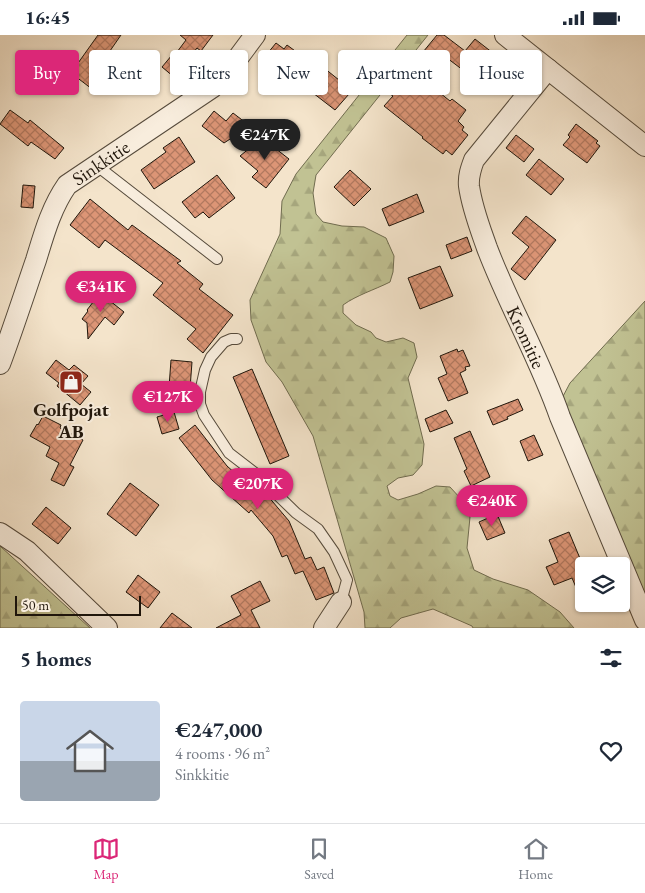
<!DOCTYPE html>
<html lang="en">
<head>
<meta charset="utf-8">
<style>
	:root { --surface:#fff; --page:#f6f6f7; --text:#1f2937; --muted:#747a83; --line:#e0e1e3; --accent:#db2777 }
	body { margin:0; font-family:"EB Garamond",serif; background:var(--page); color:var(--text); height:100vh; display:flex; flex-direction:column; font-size:19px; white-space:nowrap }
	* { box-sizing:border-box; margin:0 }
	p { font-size:16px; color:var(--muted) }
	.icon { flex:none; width:28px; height:28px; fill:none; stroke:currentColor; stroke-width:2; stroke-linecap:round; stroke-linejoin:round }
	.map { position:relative; height:593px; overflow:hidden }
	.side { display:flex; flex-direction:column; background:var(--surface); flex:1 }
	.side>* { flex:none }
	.top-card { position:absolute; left:15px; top:15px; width:615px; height:45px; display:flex; gap:10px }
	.fabs { position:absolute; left:575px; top:522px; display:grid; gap:10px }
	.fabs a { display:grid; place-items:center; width:55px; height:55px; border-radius:5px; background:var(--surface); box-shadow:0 1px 4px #0004; font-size:25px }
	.scale { position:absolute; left:15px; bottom:12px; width:126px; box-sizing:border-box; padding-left:5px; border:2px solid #20160b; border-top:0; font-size:14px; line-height:18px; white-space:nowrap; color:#20160b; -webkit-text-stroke:4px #f8eddd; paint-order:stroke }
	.price { position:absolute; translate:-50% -42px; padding:0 11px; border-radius:18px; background:var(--accent); color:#fff; font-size:16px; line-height:32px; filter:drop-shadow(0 1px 2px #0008) }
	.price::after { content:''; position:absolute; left:50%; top:30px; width:15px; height:11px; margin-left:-8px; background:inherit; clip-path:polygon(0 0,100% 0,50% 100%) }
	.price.active { background:#222; color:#fff }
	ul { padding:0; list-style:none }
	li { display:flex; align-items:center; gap:15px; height:125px; padding:0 20px }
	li+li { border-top:1px solid var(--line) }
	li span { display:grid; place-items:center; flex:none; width:140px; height:100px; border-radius:5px; color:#555 }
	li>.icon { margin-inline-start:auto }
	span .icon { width:60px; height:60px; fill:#fffc; stroke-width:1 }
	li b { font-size:21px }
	h2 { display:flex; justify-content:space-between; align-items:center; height:60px; padding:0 20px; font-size:21px }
	.pill { padding:0 18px; border-radius:5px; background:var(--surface); box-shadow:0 1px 4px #0004; font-size:18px; line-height:45px }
	.pill.active { background:var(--accent); color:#fff }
	.status { display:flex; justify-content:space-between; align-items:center; height:35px; padding:0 25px; background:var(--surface); direction:ltr }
	.status svg { height:14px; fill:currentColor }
	.dock { display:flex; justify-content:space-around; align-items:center; height:70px; border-top:1px solid var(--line); background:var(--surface); font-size:14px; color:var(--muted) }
	.dock a { display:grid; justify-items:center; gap:2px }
	.dock .active { color:var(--accent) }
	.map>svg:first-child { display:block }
</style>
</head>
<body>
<div class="status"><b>16:45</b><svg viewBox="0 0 49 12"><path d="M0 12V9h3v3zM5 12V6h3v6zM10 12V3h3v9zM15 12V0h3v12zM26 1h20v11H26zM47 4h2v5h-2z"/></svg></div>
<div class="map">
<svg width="645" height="593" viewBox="0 0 645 593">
	<defs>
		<pattern id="forest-firs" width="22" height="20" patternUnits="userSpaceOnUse" patternTransform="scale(1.25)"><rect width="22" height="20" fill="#c1c293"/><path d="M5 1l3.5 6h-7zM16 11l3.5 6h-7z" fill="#a6a67d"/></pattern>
		<pattern id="building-cross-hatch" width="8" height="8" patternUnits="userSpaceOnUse" patternTransform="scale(1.25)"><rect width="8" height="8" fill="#dc9576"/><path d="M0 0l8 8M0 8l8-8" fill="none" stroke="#b2795f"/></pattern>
	</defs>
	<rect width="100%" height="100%" fill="#f4e4cb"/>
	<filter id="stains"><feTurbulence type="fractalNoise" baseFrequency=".004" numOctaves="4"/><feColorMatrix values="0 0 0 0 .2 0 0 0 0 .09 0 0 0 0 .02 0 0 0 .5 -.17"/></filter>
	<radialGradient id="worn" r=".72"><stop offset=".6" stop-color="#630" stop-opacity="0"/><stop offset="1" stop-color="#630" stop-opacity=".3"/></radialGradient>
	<g fill="url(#forest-firs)" stroke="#706c4f">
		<path d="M407 0H428L316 140 313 158 316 179 323 187 342 191 364 192 386 203 394 221 393 237 390 247C374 255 357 260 343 270V278L356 290 371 297 376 303 386 307 403 303 414 308 417 322 408 343 424 409 422 430 413 440 398 443 387 451 390 461 398 465 418 459 436 451 450 452 461 464 470 482 467 513 474 535 493 544 528 555 560 577 574 593H473L472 591 433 574 401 583 390 593H365L364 577 313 401 282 347 266 327 251 285 250 265 280 199 282 166 296 139Z"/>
		<path d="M645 266V560L560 367 570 348Z"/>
		<path d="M0 511 90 593H0Z"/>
	</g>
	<g fill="url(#building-cross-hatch)" stroke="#20160b">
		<path d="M98 0H121L103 26 125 42 112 59 97 48 92 54 71 38Z"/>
		<path d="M180 0H213L201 16 197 13 174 42 162 32 172 20 174 21 186 5Z"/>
		<path d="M437 0H444L465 16 475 4 507 29 488 54 447 23 441 31 423 17Z"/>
		<path d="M276 8 284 14 287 10 306 24 309 21 344 49 341 53 349 59 335 75 313 58 316 55 291 35 285 42 263 24Z"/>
		<path d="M406 38 416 46 420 42 450 66 452 64 466 75 458 86 464 92 462 95 468 100 452 120 446 115 443 119 422 103 423 102 384 71 393 61 390 59Z"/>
		<path d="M10 75 28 88 30 85 64 113 55 124 31 107 28 111 0 89Z"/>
		<path d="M214 76 226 86 233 78 250 91 224 108 202 91Z"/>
		<path d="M576 89 598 106 596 108 600 111 587 128 563 110 570 102 568 100Z"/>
		<path d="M516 100 534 114 524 127 506 113Z"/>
		<path d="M179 102 195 127 154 154 141 135 166 117 163 113Z"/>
		<path d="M262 103 289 124 266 153 252 142 258 136 240 121Z"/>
		<path d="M539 124 564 144 551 160 526 140Z"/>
		<path d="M350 135 371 154 354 171 334 152Z"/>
		<path d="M217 140 235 163 209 183 203 177 195 183 182 167Z"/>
		<path d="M23 150 35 151 33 173 21 172Z"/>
		<path d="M417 159 424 177 389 191 382 174Z"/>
		<path d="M90 164 128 195 132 190 181 226 177 228 203 249 199 254 233 280 203 318 187 304 196 294 153 260 163 248 105 205 99 213 70 190Z"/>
		<path d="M526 181 556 205 525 245 511 234 529 212 512 198Z"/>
		<path d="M467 202 472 216 451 224 446 210Z"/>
		<path d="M440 231 453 261 420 274 408 243Z"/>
		<path d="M100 258 124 277 114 290 105 282 88 304 87 288 82 284 88 276 87 275Z"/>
		<path d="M457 314 458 317 463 315 470 331 465 332 466 335 460 338 468 358 448 366 438 343 447 339 440 321Z"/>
		<path d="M56 325 69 335 74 330 88 341 81 349 91 357 80 370 57 351 59 348 46 338Z"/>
		<path d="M171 325 192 327 189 367 168 366Z"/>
		<path d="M252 334 289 421 270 429 233 342Z"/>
		<path d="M518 364 523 375 507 382 508 384 493 390 487 376Z"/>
		<path d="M446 375 453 388 430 397 425 384Z"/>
		<path d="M174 377 179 394 162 399 157 382Z"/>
		<path d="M43 381 61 390 60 393 83 405 70 430 74 432 64 451 51 445 59 428 46 421 50 412 30 401 37 389 38 390Z"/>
		<path d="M195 390 227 431 264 464 267 460 289 486 305 524 311 522 317 535 324 532 334 558 316 565 303 536 295 539 287 520 282 522 273 501 251 475 249 478 212 445 179 403Z"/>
		<path d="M470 396 490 442 471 451 464 436 467 434 454 403Z"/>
		<path d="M534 400 543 420 528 426 520 406Z"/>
		<path d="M130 448 159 470 136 501 107 479Z"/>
		<path d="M46 472 71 493 58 509 32 489Z"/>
		<path d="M497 479 505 498 487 505 479 487Z"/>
		<path d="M569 497 584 533V571L572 543 554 550 546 532 558 527 549 505Z"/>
		<path d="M138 540 160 557 148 573 126 557Z"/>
		<path d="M260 546 270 566 251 575 260 593H216L241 580 231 561Z"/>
		<path d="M172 578 192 593H160Z"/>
	</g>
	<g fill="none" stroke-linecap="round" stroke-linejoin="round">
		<g stroke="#554a3b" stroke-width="12">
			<g id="lane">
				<path d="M96 130 217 224"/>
				<path d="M237 304H231L224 307 211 322 205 335 200 357V369L204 380 229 418 255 438 296 478 318 494 334 517 347 545 341 567"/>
			</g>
		</g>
		<g stroke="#554a3b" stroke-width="22">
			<g id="street">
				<path d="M505 0 645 111"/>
				<path id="s1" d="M548 34 474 125C471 133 468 141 469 151 472 173 480 193 487 213 509 271 540 324 560 382L645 585"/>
				<path id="s2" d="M0 329C13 294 24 260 36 225 44 199 51 173 67 150L213 52 229 35 255 0"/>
				<path d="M0 498 27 516 107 593"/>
				<path d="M324 593 341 567"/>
			</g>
		</g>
		<use href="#lane" stroke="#f8eddd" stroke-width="10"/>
		<use href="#street" stroke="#f8eddd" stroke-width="20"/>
	</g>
	<defs>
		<g id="shop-square" transform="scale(1.25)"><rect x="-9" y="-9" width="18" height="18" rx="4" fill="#8f2418" stroke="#f8eddd"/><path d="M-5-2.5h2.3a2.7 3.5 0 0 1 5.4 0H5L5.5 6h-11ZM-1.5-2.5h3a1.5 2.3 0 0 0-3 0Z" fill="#fff"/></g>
	</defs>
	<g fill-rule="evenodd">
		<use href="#shop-square" x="71" y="347"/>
	</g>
	<g text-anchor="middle" stroke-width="4" stroke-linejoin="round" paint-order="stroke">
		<g font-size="19" fill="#20160b" stroke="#f8eddd">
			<text dy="7" stroke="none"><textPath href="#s2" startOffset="232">Sinkkitie</textPath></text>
			<text dy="7" stroke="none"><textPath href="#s1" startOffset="306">Kromitie</textPath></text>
		</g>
		<g font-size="19" font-weight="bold" fill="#20160b" stroke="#f8eddd">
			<text x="71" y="381">Golfpojat<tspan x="71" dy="22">AB</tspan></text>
		</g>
	</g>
	<rect width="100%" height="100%" filter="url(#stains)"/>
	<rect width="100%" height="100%" fill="url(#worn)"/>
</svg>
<div class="fabs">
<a><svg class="icon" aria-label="layers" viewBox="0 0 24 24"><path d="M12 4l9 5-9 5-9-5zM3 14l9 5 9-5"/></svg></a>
</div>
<div class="scale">50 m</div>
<b class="price active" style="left:265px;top:126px">€247K</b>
<b class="price" style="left:101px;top:278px">€341K</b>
<b class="price" style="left:168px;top:388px">€127K</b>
<b class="price" style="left:258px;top:475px">€207K</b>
<b class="price" style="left:492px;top:492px">€240K</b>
<div class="top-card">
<a class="pill active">Buy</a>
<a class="pill">Rent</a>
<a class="pill">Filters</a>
<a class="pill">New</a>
<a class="pill">Apartment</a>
<a class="pill">House</a>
</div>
</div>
<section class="side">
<h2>5 homes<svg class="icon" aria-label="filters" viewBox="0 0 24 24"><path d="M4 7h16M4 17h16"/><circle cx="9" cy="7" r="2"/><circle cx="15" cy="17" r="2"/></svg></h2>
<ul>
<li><span style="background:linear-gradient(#c9d6e8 60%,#9aa5b1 0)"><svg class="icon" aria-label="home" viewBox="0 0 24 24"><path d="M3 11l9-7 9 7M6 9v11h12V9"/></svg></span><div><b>€247,000</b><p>4 rooms · 96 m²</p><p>Sinkkitie</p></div><svg class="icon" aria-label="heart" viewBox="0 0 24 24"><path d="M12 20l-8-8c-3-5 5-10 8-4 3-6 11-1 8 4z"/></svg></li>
</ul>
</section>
<nav class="dock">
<a class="active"><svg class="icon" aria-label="map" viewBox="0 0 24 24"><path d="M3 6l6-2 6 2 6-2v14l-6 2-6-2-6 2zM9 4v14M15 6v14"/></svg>Map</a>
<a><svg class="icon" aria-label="saved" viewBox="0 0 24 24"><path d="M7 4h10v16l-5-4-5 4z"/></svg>Saved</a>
<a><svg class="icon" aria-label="home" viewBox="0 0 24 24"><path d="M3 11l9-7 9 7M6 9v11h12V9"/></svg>Home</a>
</nav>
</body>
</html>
